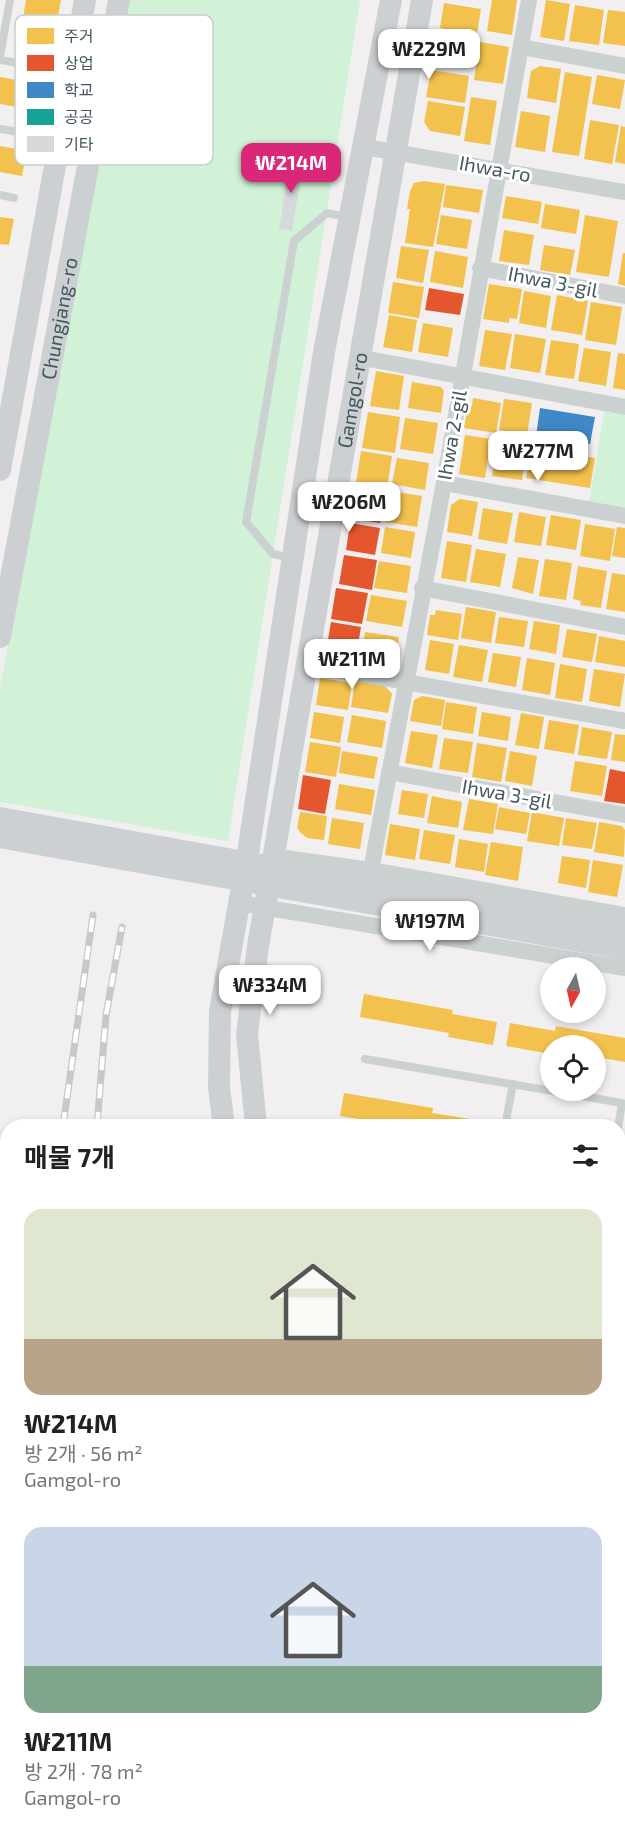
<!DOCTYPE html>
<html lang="ko">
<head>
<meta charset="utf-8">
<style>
	:root { --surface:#fff; --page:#f6f6f6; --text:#222; --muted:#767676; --accent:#db2777 }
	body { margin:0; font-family:"Exo 2","Noto Sans KR",sans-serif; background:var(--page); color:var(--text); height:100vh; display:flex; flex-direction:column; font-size:22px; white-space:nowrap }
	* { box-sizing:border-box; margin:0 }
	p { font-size:20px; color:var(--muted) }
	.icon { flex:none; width:33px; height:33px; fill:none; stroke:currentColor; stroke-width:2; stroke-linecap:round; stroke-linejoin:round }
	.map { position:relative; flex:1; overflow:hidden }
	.side { position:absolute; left:0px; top:1119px; width:626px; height:720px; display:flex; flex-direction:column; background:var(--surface); border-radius:24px 24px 0 0; box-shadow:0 3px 9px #0003 }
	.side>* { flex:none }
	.needle { width:39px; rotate:188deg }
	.controls { position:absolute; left:540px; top:957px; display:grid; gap:12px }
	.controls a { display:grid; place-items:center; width:66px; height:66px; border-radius:50%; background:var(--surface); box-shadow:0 3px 9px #0003; font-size:30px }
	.price { position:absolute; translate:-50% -51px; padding:0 14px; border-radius:12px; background:#fff; color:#222; font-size:20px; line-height:39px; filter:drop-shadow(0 2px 3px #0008) }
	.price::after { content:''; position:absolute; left:50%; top:36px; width:18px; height:14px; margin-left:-9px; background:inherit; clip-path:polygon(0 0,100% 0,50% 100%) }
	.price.active { background:var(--accent); color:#fff }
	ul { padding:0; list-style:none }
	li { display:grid; align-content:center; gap:12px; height:318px; padding:0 24px }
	li span { display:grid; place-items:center; height:186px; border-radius:18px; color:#555 }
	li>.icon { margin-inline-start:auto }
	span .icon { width:108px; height:108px; fill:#fffc; stroke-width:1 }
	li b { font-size:26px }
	h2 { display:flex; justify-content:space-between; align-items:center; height:72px; padding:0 24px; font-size:26px }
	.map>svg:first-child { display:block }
</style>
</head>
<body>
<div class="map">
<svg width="625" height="1839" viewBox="0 0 625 1839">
	<rect width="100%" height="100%" fill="#f1eff0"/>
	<g fill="#d2f2d8">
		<path d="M126 0H360L228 841 0 802V687L60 375Z"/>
		<path d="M604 412 625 415V509L589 503Z"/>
	</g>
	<g fill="#f2c14e">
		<path d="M26 0H61L52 48 19 42Z"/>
		<path d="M492 0H517L512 35 487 31Z"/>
		<path d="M546 0 570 4 564 41 540 37Z"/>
		<path d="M444 3 481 9 477 34 440 28Z"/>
		<path d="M575 5 604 10 599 45 569 41Z"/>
		<path d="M608 10 625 12V46L603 43Z"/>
		<path d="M480 42 509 47 503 84 474 80Z"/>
		<path d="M540 66 561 69 556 103 527 98 531 71Z"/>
		<path d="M431 70 469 76 465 103 426 97Z"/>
		<path d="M565 72 592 77 579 156 552 152Z"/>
		<path d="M597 75 625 80 620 109 592 104Z"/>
		<path d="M0 77 39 84 34 110 0 104Z"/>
		<path d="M471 97 497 101 490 145 464 141Z"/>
		<path d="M428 101 465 107 460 136 430 131 424 122Z"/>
		<path d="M521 111 550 116 545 152 515 147Z"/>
		<path d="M590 120 619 125 612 164 584 159Z"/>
		<path d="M621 126 625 127V164L615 162Z"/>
		<path d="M0 146 27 151 22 176 0 172Z"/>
		<path d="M424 181 445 184 433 247 405 243 410 209H407L410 191 414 183Z"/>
		<path d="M446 185 483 190 479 213 443 207Z"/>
		<path d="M506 196 542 202 538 224 502 218Z"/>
		<path d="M545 204 580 210 576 234 541 228Z"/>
		<path d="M441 215 472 220 467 249 436 244Z"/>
		<path d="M585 215 618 221 609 277 576 272Z"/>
		<path d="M0 217 14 219 9 245 0 244Z"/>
		<path d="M504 230 534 235 529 265 499 261Z"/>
		<path d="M544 245 575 250 570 275 540 270Z"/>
		<path d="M401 246 429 250 423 283 396 278Z"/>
		<path d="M435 251 468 257 463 288 430 282Z"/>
		<path d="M623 253H625V286L618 284Z"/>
		<path d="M393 282 424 287 419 318 388 313Z"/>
		<path d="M489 284 522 289 517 319 509 318V323L483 319Z"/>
		<path d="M524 291 551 296 546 328 519 323Z"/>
		<path d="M557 295 588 301 582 335 551 330Z"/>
		<path d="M591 302 622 307 616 345 585 340Z"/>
		<path d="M389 315 417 320 412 352 383 347Z"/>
		<path d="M423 323 453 328 448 357 418 352Z"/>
		<path d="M485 330 512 334 505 370 479 366Z"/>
		<path d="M515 334 546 339 540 373 510 368Z"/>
		<path d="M551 340 579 344 574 379 545 375Z"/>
		<path d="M584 348 611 352 606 386 578 381Z"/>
		<path d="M618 353 625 354V390L613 388Z"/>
		<path d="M376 371 404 376 399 410 370 406Z"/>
		<path d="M412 382 441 387 444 391 441 413 408 408Z"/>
		<path d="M473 398 501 403 496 433 464 428 468 406H472Z"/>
		<path d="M504 399 532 403 527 435 499 430Z"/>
		<path d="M368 412 400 417 395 453 362 448Z"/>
		<path d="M405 418 438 423 433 454 400 449Z"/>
		<path d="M465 435 491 439 485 478 459 474Z"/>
		<path d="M498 442 527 447 522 480 492 476Z"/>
		<path d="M532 447 595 458 590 488 526 478Z"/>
		<path d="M361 451 392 456 387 488 356 483Z"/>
		<path d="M397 458 429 463 425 490 392 484Z"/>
		<path d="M391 491 422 496 417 527 386 522Z"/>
		<path d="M460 499 478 502 472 536 447 532 451 505Z"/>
		<path d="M483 508 513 513 507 544 478 539Z"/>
		<path d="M519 512 546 517 541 546 514 542Z"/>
		<path d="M551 515 581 520 576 550 546 545Z"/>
		<path d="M585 524 615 529 610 561 580 556Z"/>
		<path d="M385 527 415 532 411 558 381 553Z"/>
		<path d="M617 527 625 528V558L612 556Z"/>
		<path d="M447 541 472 545 466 582 441 578Z"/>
		<path d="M476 549 506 554 500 587 470 582Z"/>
		<path d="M518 557 539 560 533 594 512 588Z"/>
		<path d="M545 559 572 563 566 600 539 596Z"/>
		<path d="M379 561 411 566 407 593 374 588Z"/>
		<path d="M578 566 607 571 601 608 580 605 581 601 573 599Z"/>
		<path d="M612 573 625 575V612L606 609Z"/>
		<path d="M371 595 407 601 402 627 366 621Z"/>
		<path d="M466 607 496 612 491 643 461 638Z"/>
		<path d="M436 610 462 614 458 640 427 635 430 615H435Z"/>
		<path d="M499 617 528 621 524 647 495 643Z"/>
		<path d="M534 621 560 625 556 654 529 649Z"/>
		<path d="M567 629 597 634 592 662 562 657Z"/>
		<path d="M365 632 399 637 396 658 387 663 361 659Z"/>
		<path d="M599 636 625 641V667L595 662Z"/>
		<path d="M430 640 454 644 449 674 425 670Z"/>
		<path d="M459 645 488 650 482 682 453 677Z"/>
		<path d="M493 653 521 657 516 687 488 682Z"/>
		<path d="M527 658 555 663 550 695 522 690Z"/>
		<path d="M560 664 587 669 582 702 555 698Z"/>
		<path d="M594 669 625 674 620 707 589 701Z"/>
		<path d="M320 678 352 683 348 710 316 705Z"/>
		<path d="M355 681 385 686 392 694 388 713 351 707Z"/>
		<path d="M422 696 445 700 441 726 410 721 414 700Z"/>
		<path d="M446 702 477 707 473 734 442 729Z"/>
		<path d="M314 712 344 717 340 743 310 738Z"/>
		<path d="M482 712 511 717 508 741 478 736Z"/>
		<path d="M521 713 544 717 539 749 515 745Z"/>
		<path d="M352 715 386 721 382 748 347 742Z"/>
		<path d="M549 720 579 725 574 754 544 749Z"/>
		<path d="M582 727 612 732 607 759 578 755Z"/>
		<path d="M411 731 438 735 432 768 405 763Z"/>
		<path d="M615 734 625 735V762L611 760Z"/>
		<path d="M444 738 473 742 468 773 439 769Z"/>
		<path d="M310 742 341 747 336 777 305 772Z"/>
		<path d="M477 743 507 748 501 782 472 777Z"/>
		<path d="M342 751 378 757 374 779 339 773Z"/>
		<path d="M510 751 537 756 532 786 505 781Z"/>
		<path d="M575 761 607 766 602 796 570 791Z"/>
		<path d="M339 784 375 790 371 815 335 809Z"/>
		<path d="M402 790 428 794 424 818 398 814Z"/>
		<path d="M432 796 462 802 458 828 427 823Z"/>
		<path d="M469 799 498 804 493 834 463 830Z"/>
		<path d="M499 807 530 813 526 834 495 829Z"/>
		<path d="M300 812 327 816 324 840 307 838 301 833 297 828Z"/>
		<path d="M532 812 564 818 559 846 527 841Z"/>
		<path d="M332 818 364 823 360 849 328 844Z"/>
		<path d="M566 818 597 823 592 849 562 845Z"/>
		<path d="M599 822 622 826 625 830 624 857 594 852Z"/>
		<path d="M390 824 420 829 415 860 385 855Z"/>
		<path d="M424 830 455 835 450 864 419 859Z"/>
		<path d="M459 839 488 844 484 872 455 867Z"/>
		<path d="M491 842 523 847 518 881 485 875Z"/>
		<path d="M562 856 590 860 586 888 558 883Z"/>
		<path d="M593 860 623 865 617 897 588 892Z"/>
		<path d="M364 994 453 1010 452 1014 497 1022 493 1045 448 1037 449 1033 360 1017Z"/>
		<path d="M510 1023 555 1031 556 1026 625 1038V1062L596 1057V1046H550V1054L506 1046Z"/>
		<path d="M344 1093 433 1108 432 1113 477 1120 476 1126H404L340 1116Z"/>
		<path d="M624 1498 625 1499V1519L621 1518Z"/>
		<path d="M8 1755V1786L0 1789V1758Z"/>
	</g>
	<g fill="#e4572e">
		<path d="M429 288 464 294 460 315 425 310Z"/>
		<path d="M355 484 386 489 380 523 349 518Z"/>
		<path d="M350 523 380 528 375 555 346 550Z"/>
		<path d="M344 555 377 560 372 590 339 584Z"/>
		<path d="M336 588 368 593 362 624 331 619Z"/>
		<path d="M331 622 361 627 356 657 326 652Z"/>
		<path d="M610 769 625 772V804L604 801Z"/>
		<path d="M303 775 331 780 325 814 298 809Z"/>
		<path d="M0 1718 8 1736V1750L0 1753Z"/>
		<path d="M8 1793V1819L0 1802V1797Z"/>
		<path d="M15 1832H48L51 1839H18Z"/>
	</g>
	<g fill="#3f88c5">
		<path d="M438 37 476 43 472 66 434 60Z"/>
		<path d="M540 408 595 417 590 444 536 436Z"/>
	</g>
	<path fill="#17a398" d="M620 1650 625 1658 624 1764 618 1755Z"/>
	<path fill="#d7d8da" d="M291 157 304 160 292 231 279 229Z"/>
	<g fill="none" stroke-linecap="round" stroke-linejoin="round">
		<g stroke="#cbd0d1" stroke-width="8">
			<path d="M0 56 10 0"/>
			<path d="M0 60 104 77"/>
			<path d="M0 129 26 133"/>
			<path d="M0 195 14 198"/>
			<path d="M291 558 273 554 246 522 294 241 327 213 347 217"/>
			<path d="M365 1059 622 1103 618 1128"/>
			<path d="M505 1126 513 1084"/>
			<path d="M618 1298 625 1295"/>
			<path d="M618 1396 625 1397"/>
			<path d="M618 1458 625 1460"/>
		</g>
		<g stroke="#cbd0d1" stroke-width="16">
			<path d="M521 47 625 66"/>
			<path d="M365 147 625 192"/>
			<path d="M480 268 625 296"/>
			<path d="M358 357 625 407"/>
			<path d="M444 483 625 516"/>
			<path d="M422 588 625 627"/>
			<path d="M305 664 625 721"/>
			<path d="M389 772 625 815"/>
			<path d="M271 856 371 870 625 915"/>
			<path d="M371 870 444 483 529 0"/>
			<path d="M239 903 625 968"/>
		</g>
		<g stroke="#ccd0d2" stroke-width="22">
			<path d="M0 470 85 0"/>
			<path id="s1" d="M0 637 119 0"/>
			<path d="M224 1126 219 1088 220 1011 248 853 324 352 391 0"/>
			<path id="s2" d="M256 1126 247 1034 258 946 422 0"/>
			<path d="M0 1277 8 1287"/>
			<path d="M0 1352 8 1395"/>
			<path d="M0 1550 8 1571"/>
			<path d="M618 1615 625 1616"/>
			<path d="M0 1626 8 1646"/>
			<path d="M83 1832 86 1839"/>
			<path d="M108 1832 112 1839"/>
			<path d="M572 1832 576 1839"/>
			<path d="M608 1832 612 1839"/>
		</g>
		<g stroke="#c6c8ca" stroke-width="7">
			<g id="rail">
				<path d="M63 1126 93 915"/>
				<path d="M97 1126 106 1015 122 927"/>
				<path d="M0 1512 8 1520"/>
				<path d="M0 1526 8 1535"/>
				<path d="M206 1832 210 1839"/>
				<path d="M222 1832 227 1839"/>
				<path d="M235 1832 239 1839"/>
				<path d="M277 1832 281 1839"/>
			</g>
		</g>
		<use href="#rail" stroke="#fff" stroke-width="4.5" stroke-dasharray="14" stroke-linecap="butt"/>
		<g stroke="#ccd0d2" stroke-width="22">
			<path d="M0 818 625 931"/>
			<path d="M0 837 625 949"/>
		</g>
	</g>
	<g text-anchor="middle" stroke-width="6" stroke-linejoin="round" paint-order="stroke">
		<g font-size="20" fill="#44575f" stroke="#fff">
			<text transform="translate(495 169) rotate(10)" y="7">Ihwa-ro</text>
			<text transform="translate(553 282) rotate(11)" y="7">Ihwa 3-gil</text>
			<text dy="7" stroke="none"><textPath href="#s1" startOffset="324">Chungjang-ro</textPath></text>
			<text dy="7" stroke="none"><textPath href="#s2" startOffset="735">Gamgol-ro</textPath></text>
			<text transform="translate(452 435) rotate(-80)" y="7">Ihwa 2-gil</text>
			<text transform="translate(507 794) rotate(10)" y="7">Ihwa 3-gil</text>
		</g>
	</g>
	<rect x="15" y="15" width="198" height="150" rx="9" fill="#fff" stroke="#c7cdcf" stroke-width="1.5"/>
	<rect x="27" y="28" width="27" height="16" fill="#f2c14e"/>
	<rect x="27" y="55" width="27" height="16" fill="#e4572e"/>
	<rect x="27" y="82" width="27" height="16" fill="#3f88c5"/>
	<rect x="27" y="109" width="27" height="16" fill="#17a398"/>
	<rect x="27" y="136" width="27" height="16" fill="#d7d8da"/>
	<g font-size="16" fill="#44575f">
		<text x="64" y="42">주거</text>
		<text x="64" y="69">상업</text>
		<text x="64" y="96">학교</text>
		<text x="64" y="123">공공</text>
		<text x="64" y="150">기타</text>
	</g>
</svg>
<div class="controls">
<a><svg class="needle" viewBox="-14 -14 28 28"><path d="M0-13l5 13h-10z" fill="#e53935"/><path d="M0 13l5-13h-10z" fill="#767676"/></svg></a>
<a><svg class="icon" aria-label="locate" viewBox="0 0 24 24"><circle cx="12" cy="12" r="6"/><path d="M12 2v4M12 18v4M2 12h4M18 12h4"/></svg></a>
</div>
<b class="price" style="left:429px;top:80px">₩229M</b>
<b class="price active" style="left:291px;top:194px">₩214M</b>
<b class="price" style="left:538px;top:482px">₩277M</b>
<b class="price" style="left:349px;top:533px">₩206M</b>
<b class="price" style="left:352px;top:690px">₩211M</b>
<b class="price" style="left:430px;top:952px">₩197M</b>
<b class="price" style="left:270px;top:1016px">₩334M</b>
<section class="side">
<h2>매물 7개<svg class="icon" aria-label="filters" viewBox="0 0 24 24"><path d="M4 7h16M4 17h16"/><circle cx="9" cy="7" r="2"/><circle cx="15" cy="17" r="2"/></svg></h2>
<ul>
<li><span style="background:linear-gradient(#dfe7d0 70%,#b9a48a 0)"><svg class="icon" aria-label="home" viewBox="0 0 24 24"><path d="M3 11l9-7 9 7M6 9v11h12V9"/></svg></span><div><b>₩214M</b><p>방 2개 · 56 m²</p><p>Gamgol-ro</p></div></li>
<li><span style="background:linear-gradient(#c9d6e8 75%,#7fa58c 0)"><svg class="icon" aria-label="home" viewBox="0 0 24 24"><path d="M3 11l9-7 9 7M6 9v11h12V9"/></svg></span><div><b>₩211M</b><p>방 2개 · 78 m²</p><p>Gamgol-ro</p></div></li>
</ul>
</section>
</div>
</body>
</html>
